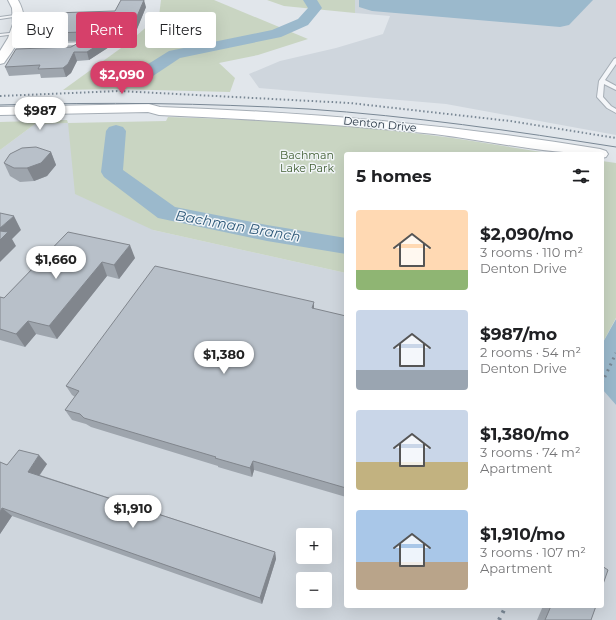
<!DOCTYPE html>
<html lang="en">
<head>
<meta charset="utf-8">
<style>
	:root { --surface:#fff; --page:#f6f6f6; --text:#202124; --muted:#757577; --accent:#d6406a }
	body { margin:0; font-family:Montserrat,sans-serif; background:var(--page); color:var(--text); height:100vh; display:flex; flex-direction:column; font-size:15px; white-space:nowrap }
	* { box-sizing:border-box; margin:0 }
	p { font-size:13px; color:var(--muted) }
	.icon { flex:none; width:22px; height:22px; fill:none; stroke:currentColor; stroke-width:2; stroke-linecap:round; stroke-linejoin:round }
	.map { position:relative; flex:1; overflow:hidden }
	.drawer { position:absolute; left:344px; top:152px; width:260px; height:456px; display:flex; flex-direction:column; background:var(--surface); border-radius:4px; box-shadow:0 4px 16px #0002 }
	.drawer>* { flex:none }
	.hud { position:absolute; left:12px; top:12px; width:272px; height:36px; display:flex; gap:8px }
	.controls { position:absolute; left:296px; top:528px; display:grid; gap:8px }
	.controls a { display:grid; place-items:center; width:36px; height:36px; border-radius:4px; background:var(--surface); box-shadow:0 4px 16px #0002; font-size:20px }
	.price { position:absolute; translate:-50% -34px; padding:0 9px; border-radius:14px; background:#fff; color:#222; font-size:13px; line-height:26px; filter:drop-shadow(0 1px 2px #0008) }
	.price::after { content:''; position:absolute; left:50%; top:24px; width:12px; height:9px; margin-left:-6px; background:inherit; clip-path:polygon(0 0,100% 0,50% 100%) }
	.price.active { background:var(--accent); color:#fff }
	ul { padding:0; list-style:none }
	li { display:flex; align-items:center; gap:12px; height:100px; padding:0 12px }
	li span { display:grid; place-items:center; flex:none; width:112px; height:80px; border-radius:4px; color:#555 }
	li>.icon { margin-inline-start:auto }
	span .icon { width:48px; height:48px; fill:#fffc; stroke-width:1 }
	li b { font-size:17px }
	h2 { display:flex; justify-content:space-between; align-items:center; height:48px; padding:0 12px; font-size:17px }
	.pill { padding:0 14px; border-radius:4px; background:var(--surface); box-shadow:0 4px 16px #0002; font-size:14px; line-height:36px }
	.pill.active { background:var(--accent); color:#fff }
	.map>svg:first-child { display:block }
</style>
</head>
<body>
<div class="map">
<svg width="616" height="620" viewBox="0 0 616 620">
	<rect width="100%" height="100%" fill="#e1e6eb"/>
	<g fill="#cfd6dd" fill-rule="evenodd">
		<path d="M355 0H616V135L446 104 259 88 249 74 280 61 336 48 383 34 390 16 355 13Z"/>
		<path d="M68 123 153 230 346 273V606H602V389L616 405V620H0V150L35 124ZM303 535H325V557H303ZM303 579H325V601H303Z"/>
	</g>
	<g fill="#c9d5c2">
		<path d="M161 0H214L308 39 258 55 219 63 235 78 230 92 114 89 63 90 128 43 159 16Z"/>
		<path d="M267 0H355V13L284 6Z"/>
		<path d="M168 117C255 120 342 123 429 135 471 140 513 148 555 154H346V273L153 230 75 194 68 123 35 124 0 150V122L67 120 68 123 166 121Z"/>
		<path d="M602 161 616 163V318L602 344Z"/>
	</g>
	<g fill="#9bb9cc">
		<path d="M359 0H593L569 25 560 27 372 11 359 7Z"/>
		<path d="M616 319V405L602 389V344Z"/>
	</g>
	<g fill="none" stroke-linecap="round" stroke-linejoin="round">
		<g fill="#9bb9cc" fill-rule="evenodd">
			<path d="M303 0H317L322 8 308 25 281 37 180 58 141 84 135 85 129 84 126 80 129 76 169 51 272 30 298 19 308 8Z"/>
			<path d="M116 125 123 127 126 131 123 170 175 207 267 225 346 238V254L267 241 158 218 104 177 101 172 106 131 109 127Z"/>
		</g>
		<g stroke="#a6aeb6" stroke-width="2">
			<g id="lane">
				<path d="M22 14 20 16 0 19V17Z"/>
				<path d="M18 32 16 34 0 36V34Z"/>
				<path d="M85 42 87 43 83 48 81 47 82 45 9 47 7 46 9 45Z"/>
				<path d="M616 58V64L605 80 616 86V90L604 84 603 97 611 106 616 109V113L607 108 597 97 599 81 614 59Z"/>
			</g>
		</g>
		<g stroke="#a6aeb6" stroke-width="2">
			<g id="secondary">
				<path d="M8 0H18C32 25 19 42 4 63L0 64V51L8 38 13 24 12 8Z"/>
				<path d="M149 104 160 107C308 112 454 125 600 149L606 151 608 154 606 157 602 158V154C546 154 490 141 434 134 342 124 251 119 159 115L148 112 0 115V107Z"/>
			</g>
		</g>
		<use href="#lane" fill="#f4f6f9" fill-rule="evenodd"/>
		<use href="#secondary" fill="#fff" fill-rule="evenodd"/>
		<path stroke="#7a8895" stroke-width="1" d="M0 105C103 102 205 103 308 109 411 116 514 131 616 147"/>
		<path stroke="#7a8895" stroke-width="2" stroke-dasharray="1.5 2.5" stroke-linecap="butt" d="M0 96 119 91 350 103 510 121 616 138"/>
		<path stroke="#7a8895" stroke-width="3" stroke-dasharray="2 4.5" stroke-linecap="butt" d="M602 383 616 353"/>
		<path stroke="#7a8895" stroke-width="4" stroke-dasharray="2.5 5.5" stroke-linecap="butt" d="M499 620 506 606"/>
	</g>
	<g fill="#9ea5ad">
		<path d="M146 7 137 29 89 60 77 61 71 73 66 77 41 78 40 74 9 76 5 67 71 47 83 41 30 43 27 34 42 27Z"/>
		<path d="M51 152 56 165 47 176 34 181 20 182 10 176 4 163Z"/>
		<path d="M68 232 135 258 119 279 107 276 57 339 36 334 25 347 0 340V297L4 298Z"/>
		<path d="M314 309 346 316V497L254 470 252 477 218 467V466L91 427 86 424 72 420 65 410 75 397 72 395 66 386Z"/>
		<path d="M0 462 7 465 47 464 40 475 275 552 276 559 262 604 12 516 0 534Z"/>
		<path d="M543 606H596L591 620H537Z"/>
	</g>
	<g fill="#81868d">
		<path d="M144 0 146 7 137 29 89 60 87 52Z"/>
		<path d="M74 52 77 61 71 73 66 77 63 68Z"/>
		<path d="M51 152 56 165 47 176 34 181 27 168Z"/>
		<path d="M14 216 21 230 12 239 16 246 0 262V228Z"/>
		<path d="M130 245 135 258 119 279 114 265Z"/>
		<path d="M102 262 107 276 57 339 49 326Z"/>
		<path d="M314 302V312L312 308Z"/>
		<path d="M28 321 36 334 25 347 16 334Z"/>
		<path d="M39 455 47 464 36 480 28 472Z"/>
		<path d="M253 461 254 470 252 477 250 468Z"/>
		<path d="M2 508 12 516 0 534V512Z"/>
		<path d="M275 552 276 559 262 604 260 598Z"/>
	</g>
	<g fill="#b8c0c9" stroke="#81868d">
		<path d="M121 0H144L135 21 87 52H74L68 64 63 68 38 69 40 65 5 67 16 49 71 47 84 40 86 35 82 32 27 34 32 28 42 27 53 13 115 11Z"/>
		<path d="M36 147 51 152 41 163 27 168H14L4 163 10 154 22 148Z"/>
		<path d="M0 213 14 216 0 228Z"/>
		<path d="M0 231 8 232 0 240Z"/>
		<path d="M68 232 130 245 114 265 102 262 49 326 28 321 16 334 0 329V297L4 298Z"/>
		<path d="M155 266 314 302 312 308 346 316V488L253 461 250 468 215 458 216 457 84 418 80 414 65 410 79 391 66 386Z"/>
		<path d="M19 450 39 455 28 472 275 552 260 598 2 508 0 512V462L7 465Z"/>
		<path d="M602 566 608 570 602 587Z"/>
		<path d="M551 606H596L591 620H545Z"/>
	</g>
	<g text-anchor="middle" stroke-width="3" stroke-linejoin="round" paint-order="stroke">
		<g font-size="11" fill="#283644" stroke="#f1f5f8">
			<text transform="translate(380 124) rotate(6)" y="4">Denton Drive</text>
		</g>
		<g font-size="11" fill="#436035" stroke="#f1f5f8">
			<text x="307" y="159">Bachman<tspan x="307" dy="13">Lake Park</tspan></text>
		</g>
		<g font-size="14" font-style="italic" fill="#305a7a" stroke="#f1f5f8">
			<text transform="translate(238 226) rotate(10)" y="5">Bachman Branch</text>
		</g>
	</g>
</svg>
<div class="controls">
<a>+</a>
<a>−</a>
</div>
<b class="price active" style="left:122px;top:95px">$2,090</b>
<b class="price" style="left:40px;top:131px">$987</b>
<b class="price" style="left:56px;top:280px">$1,660</b>
<b class="price" style="left:224px;top:375px">$1,380</b>
<b class="price" style="left:133px;top:529px">$1,910</b>
<div class="hud">
<a class="pill">Buy</a>
<a class="pill active">Rent</a>
<a class="pill">Filters</a>
</div>
<section class="drawer">
<h2>5 homes<svg class="icon" aria-label="filters" viewBox="0 0 24 24"><path d="M4 7h16M4 17h16"/><circle cx="9" cy="7" r="2"/><circle cx="15" cy="17" r="2"/></svg></h2>
<ul>
<li><span style="background:linear-gradient(#ffd9b3 75%,#8fb573 0)"><svg class="icon" aria-label="home" viewBox="0 0 24 24"><path d="M3 11l9-7 9 7M6 9v11h12V9"/></svg></span><div><b>$2,090/mo</b><p>3 rooms · 110 m²</p><p>Denton Drive</p></div></li>
<li><span style="background:linear-gradient(#c9d6e8 75%,#9aa5b1 0)"><svg class="icon" aria-label="home" viewBox="0 0 24 24"><path d="M3 11l9-7 9 7M6 9v11h12V9"/></svg></span><div><b>$987/mo</b><p>2 rooms · 54 m²</p><p>Denton Drive</p></div></li>
<li><span style="background:linear-gradient(#c9d6e8 65%,#c2b280 0)"><svg class="icon" aria-label="home" viewBox="0 0 24 24"><path d="M3 11l9-7 9 7M6 9v11h12V9"/></svg></span><div><b>$1,380/mo</b><p>3 rooms · 74 m²</p><p>Apartment</p></div></li>
<li><span style="background:linear-gradient(#a9c7e8 65%,#b9a48a 0)"><svg class="icon" aria-label="home" viewBox="0 0 24 24"><path d="M3 11l9-7 9 7M6 9v11h12V9"/></svg></span><div><b>$1,910/mo</b><p>3 rooms · 107 m²</p><p>Apartment</p></div></li>
</ul>
</section>
</div>
</body>
</html>
